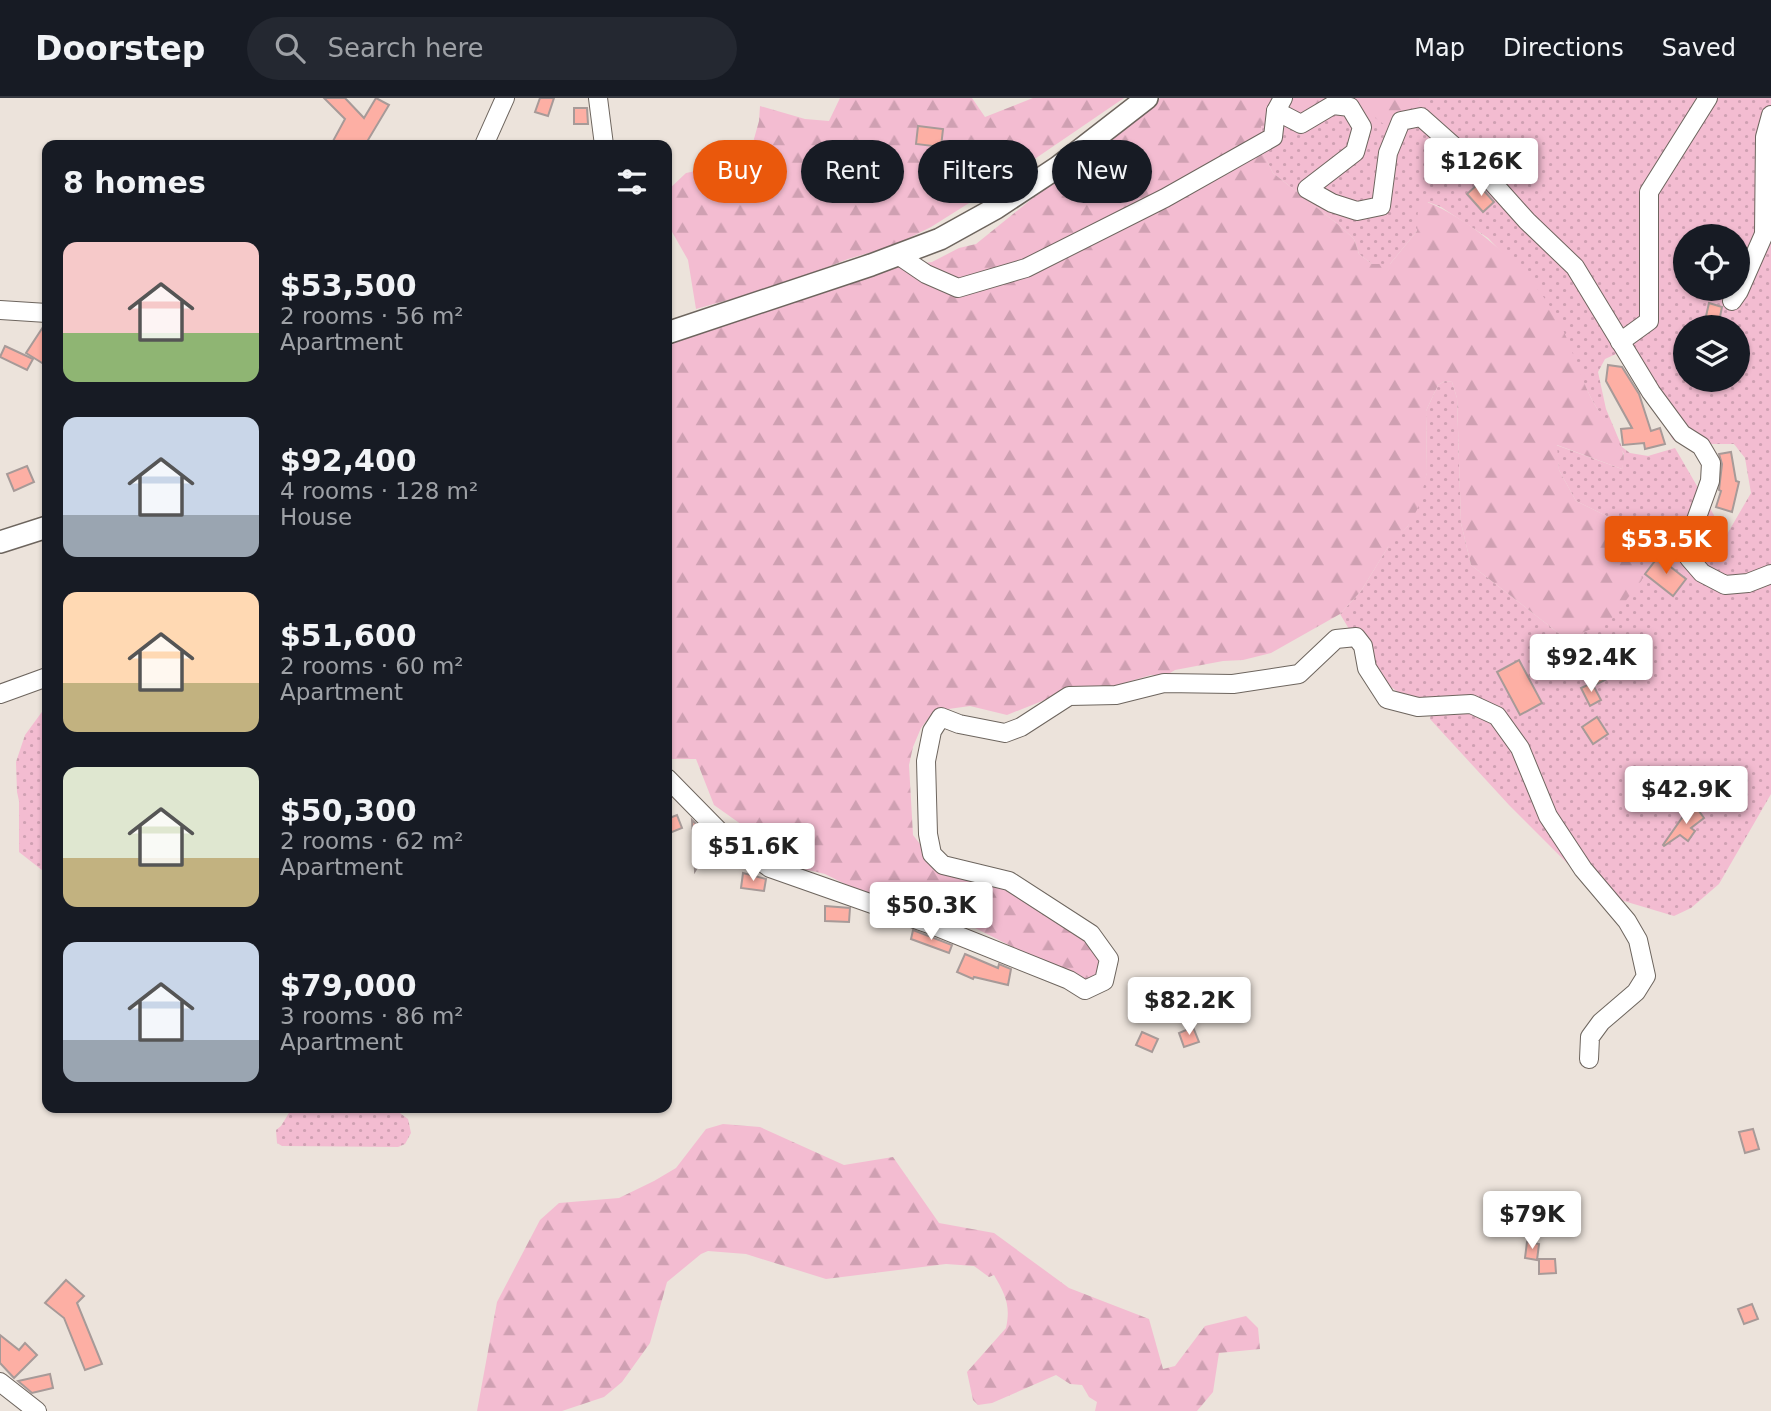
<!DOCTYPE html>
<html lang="en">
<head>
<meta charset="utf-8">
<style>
	:root { --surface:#171b24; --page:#242831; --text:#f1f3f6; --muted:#9ea1a6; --line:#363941; --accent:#ea580c }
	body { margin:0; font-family:"DejaVu Sans",sans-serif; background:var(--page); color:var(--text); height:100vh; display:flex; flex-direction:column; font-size:26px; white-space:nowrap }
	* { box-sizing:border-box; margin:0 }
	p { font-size:23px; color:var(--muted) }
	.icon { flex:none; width:38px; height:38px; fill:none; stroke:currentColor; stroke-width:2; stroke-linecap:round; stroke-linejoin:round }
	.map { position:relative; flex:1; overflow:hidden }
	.drawer { position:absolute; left:42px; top:42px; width:630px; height:973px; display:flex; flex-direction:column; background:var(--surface); border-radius:14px; box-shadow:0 2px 5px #0004 }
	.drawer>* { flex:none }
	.hud { position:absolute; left:693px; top:42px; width:665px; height:63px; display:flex; gap:14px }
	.buttons { position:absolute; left:1673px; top:126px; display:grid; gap:14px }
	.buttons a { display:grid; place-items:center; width:77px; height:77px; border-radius:50%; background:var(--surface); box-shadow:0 2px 5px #0004; font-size:35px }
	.price { position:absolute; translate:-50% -60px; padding:0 16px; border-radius:7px; background:#fff; color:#222; font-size:23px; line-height:46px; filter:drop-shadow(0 2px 4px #0008) }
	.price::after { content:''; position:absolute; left:50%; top:42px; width:21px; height:16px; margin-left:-10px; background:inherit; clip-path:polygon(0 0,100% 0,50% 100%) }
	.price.on { background:var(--accent); color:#fff }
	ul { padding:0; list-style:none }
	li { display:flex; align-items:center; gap:21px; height:175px; padding:0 21px }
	li span { display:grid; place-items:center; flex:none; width:196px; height:140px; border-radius:14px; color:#555 }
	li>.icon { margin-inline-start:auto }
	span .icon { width:84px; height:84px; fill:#fffc; stroke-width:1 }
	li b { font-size:30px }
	h2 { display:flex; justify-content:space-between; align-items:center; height:84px; padding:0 21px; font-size:30px }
	.tag { padding:0 24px; border-radius:32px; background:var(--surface); box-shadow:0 2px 5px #0004; font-size:24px; line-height:63px }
	.tag.on { background:var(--accent); color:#fff }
	header { display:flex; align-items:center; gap:42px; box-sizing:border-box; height:98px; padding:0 35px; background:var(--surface); border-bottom:2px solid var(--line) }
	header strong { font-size:33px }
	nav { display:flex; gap:38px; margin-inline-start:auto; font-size:24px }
	.search { width:490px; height:63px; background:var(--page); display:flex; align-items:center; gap:18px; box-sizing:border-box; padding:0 24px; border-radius:38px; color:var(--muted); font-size:26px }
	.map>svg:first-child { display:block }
</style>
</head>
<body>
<header>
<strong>Doorstep</strong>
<div class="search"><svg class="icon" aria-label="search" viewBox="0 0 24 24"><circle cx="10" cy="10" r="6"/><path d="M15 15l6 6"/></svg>Search here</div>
<nav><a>Map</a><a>Directions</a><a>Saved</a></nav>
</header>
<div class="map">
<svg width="1771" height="1313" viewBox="0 0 1771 1313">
	<defs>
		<pattern id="grass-dots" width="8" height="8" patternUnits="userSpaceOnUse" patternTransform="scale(1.75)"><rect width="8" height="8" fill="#f3bcd1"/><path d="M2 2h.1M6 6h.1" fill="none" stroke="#cfa0b2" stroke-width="1.8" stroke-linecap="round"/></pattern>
		<pattern id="forest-firs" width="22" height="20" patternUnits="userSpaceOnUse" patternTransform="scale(1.75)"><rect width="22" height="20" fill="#f3bcd1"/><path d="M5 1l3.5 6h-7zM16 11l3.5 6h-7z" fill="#cfa0b2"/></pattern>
	</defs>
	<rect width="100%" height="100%" fill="#ece3db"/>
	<g fill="url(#grass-dots)" fill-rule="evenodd">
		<path d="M1420 0H1771V696L1719 786 1691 810 1674 818 1597 795 1509 707 1430 621 1433 604 1403 598 1378 579 1340 516 1361 493 1391 444 1408 428 1427 375 1426 313 1438 287 1445 283 1452 284 1457 300 1461 425 1471 467 1566 541 1627 428 1576 403 1559 372 1556 347 1622 371 1624 356 1592 302 1575 267 1509 162 1488 140 1441 109 1428 104 1417 133 1390 166H1372L1359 156 1354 141 1340 128 1273 75 1263 55 1261 27 1295 22 1322 6H1418ZM1685 138H1738V191H1685ZM1685 229H1738V282H1685ZM1616 256 1626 261 1673 342 1703 346H1734L1745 360 1751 395 1726 438 1675 350 1648 358 1630 355 1622 349 1606 311 1598 274 1605 261Z"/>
		<path d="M47 607V776L19 754V703L17 694 16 664 25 637Z"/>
		<path d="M292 1010H393L408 1021 411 1035 405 1046 398 1049 282 1048 277 1045 276 1032 281 1028Z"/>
	</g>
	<g fill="url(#forest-firs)">
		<path d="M840 0H972L985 19 1033 0H1124L985 95 931 129 893 148 848 161 785 186 696 211 688 162 667 125V93L686 75 715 69 752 48 759 23 760 8 805 21 829 23Z"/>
		<path d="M1160 0H1335L1295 22 1261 28 1263 55 1273 75 1340 128 1354 141 1359 156 1372 166H1390L1417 133 1418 110 1427 104C1475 123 1533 176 1557 220 1571 245 1578 274 1591 300 1598 314 1620 342 1623 355 1625 359 1623 367 1622 371L1557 347 1559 372 1576 403 1627 428 1639 455 1642 482 1609 524 1566 541 1471 467 1461 425 1457 300 1452 284 1445 283 1438 287 1426 313 1427 375 1418 410 1408 428 1388 449 1361 493 1340 516 1271 555 1243 562 1223 563 1175 572 1165 578 1151 577 1114 588 1067 593 1007 617 970 608 934 613 921 630 913 649 909 667 913 737 941 773 1009 789 1096 851 1104 863 1101 880 1087 886 949 817 900 809 861 794 825 776 804 771 714 707 696 661H667V241L865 173 932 164 959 150 976 146 1049 87 1095 57Z"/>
		<path d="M1347 0H1420L1418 6 1385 27Z"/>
		<path d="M723 1026 760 1029 844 1067 893 1059 939 1125 994 1135 1069 1190 1149 1221 1163 1271 1175 1268 1205 1228 1246 1218 1258 1230 1260 1251 1219 1255 1213 1294 1197 1313H1095L1097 1304 1089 1299 1082 1287 1070 1286 1056 1277 992 1305 978 1307 973 1302 967 1274 1006 1230C1011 1207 1005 1196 994 1177L989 1179 974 1168 946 1166 826 1181 746 1156 708 1153 701 1156 667 1184 650 1245 622 1284 604 1299 562 1313H477L497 1204 540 1122 559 1105 619 1100 654 1083 676 1070 706 1031Z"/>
	</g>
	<g fill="#fdafa4" stroke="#a79a98" stroke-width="2">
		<path d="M324 0H345L364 20 376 0 389 7 365 47H340L333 43 345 21Z"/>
		<path d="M540 0H554L548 18 535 14Z"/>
		<path d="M574 10H587L588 26H574Z"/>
		<path d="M918 28 943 31 941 49 916 46Z"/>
		<path d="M1478 86 1494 104 1483 114 1467 96Z"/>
		<path d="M1709 205 1722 209 1718 229 1704 227Z"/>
		<path d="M45 226H47V268L26 255Z"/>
		<path d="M5 248 33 261 27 272 0 259Z"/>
		<path d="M1608 267 1622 269 1639 296 1651 333 1660 330 1665 346 1645 351 1644 345 1623 347 1621 331 1632 330 1606 283Z"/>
		<path d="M1731 354 1736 383 1739 384 1732 414 1716 409 1721 393 1719 392 1722 366 1719 356Z"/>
		<path d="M27 368 34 384 14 393 7 376Z"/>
		<path d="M1658 459 1686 481 1673 498 1645 476Z"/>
		<path d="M1593 545 1609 580 1597 586 1580 552Z"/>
		<path d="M1519 562 1542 605 1520 617 1497 574Z"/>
		<path d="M1592 585 1601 602 1590 608 1581 590Z"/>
		<path d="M1597 619 1608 636 1593 646 1582 629Z"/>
		<path d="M1722 687 1729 699 1715 707 1708 696Z"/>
		<path d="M1696 709 1704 720 1691 730 1695 733 1688 743 1680 737 1664 748 1663 747 1684 717Z"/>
		<path d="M677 717 682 730 667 736V721Z"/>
		<path d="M692 722 714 744 710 750 723 751V762L701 763 695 773Z"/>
		<path d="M743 775 766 781 764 793 741 790Z"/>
		<path d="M825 808 850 810 849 824 825 823Z"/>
		<path d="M913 832 952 847 949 855 911 841Z"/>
		<path d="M965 856 998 870 999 866 1011 871 1008 887 974 879 973 881 957 874Z"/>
		<path d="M1193 929 1199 944 1184 949 1179 935Z"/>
		<path d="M1142 934 1158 941 1152 954 1136 947Z"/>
		<path d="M1753 1031 1759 1051 1745 1055 1739 1034Z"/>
		<path d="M1527 1144 1539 1146 1537 1162 1525 1160Z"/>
		<path d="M1539 1161H1555L1556 1175 1539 1176Z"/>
		<path d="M66 1182 84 1198 77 1205 102 1266 85 1272 64 1220 45 1205Z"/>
		<path d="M1752 1206 1758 1221 1744 1226 1738 1211Z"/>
		<path d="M0 1237 19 1252 25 1245 37 1257 14 1280 0 1265Z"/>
		<path d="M50 1276 53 1290 32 1295 18 1283Z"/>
	</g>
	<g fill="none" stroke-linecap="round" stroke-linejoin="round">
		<g stroke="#6d655e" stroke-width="20">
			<g id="minor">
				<path d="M598 0 604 47"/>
				<path d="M1283 0 1276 13 1301 26 1333 7 1350 9 1362 29 1355 54 1307 91 1332 105 1357 113 1381 108 1388 55 1401 23 1421 19 1484 75 1527 123 1575 169 1651 294 1682 336 1701 348 1711 365 1710 383 1687 447 1689 460 1702 475 1725 487 1748 485 1771 476"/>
				<path d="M484 47 505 0"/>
				<path d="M898 157 926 176 958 190 1026 170 1165 100 1273 39 1276 13"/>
				<path d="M1732 203 1739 193 1764 136 1765 39 1771 17"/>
				<path d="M0 212 47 215"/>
				<path d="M1620 244 1649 223V94L1708 0"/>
				<path d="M0 596 47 579"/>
				<path d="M667 680 724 738 770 770 932 827 1069 882 1085 892 1104 883 1109 861 1091 836 1009 783 943 767 932 756 928 736 926 663 932 633 941 619 959 626 1005 635 1021 629 1069 598 1116 597 1164 585 1233 586 1299 576 1336 541 1356 539 1363 548 1367 570 1387 601 1418 609 1471 606 1497 618 1520 650 1548 718 1583 771 1627 823 1638 842 1646 878 1636 894 1601 924 1590 939 1589 961"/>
				<path d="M0 1284 37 1313"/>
			</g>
		</g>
		<g stroke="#6d655e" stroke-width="24">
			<g id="major">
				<path d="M667 235 871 167 940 141 996 110 1058 69 1147 0"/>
				<path d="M0 444 47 429"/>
			</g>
		</g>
		<use href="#minor" stroke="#fff" stroke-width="18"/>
		<use href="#major" stroke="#fff" stroke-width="21"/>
	</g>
</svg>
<div class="buttons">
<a><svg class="icon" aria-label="locate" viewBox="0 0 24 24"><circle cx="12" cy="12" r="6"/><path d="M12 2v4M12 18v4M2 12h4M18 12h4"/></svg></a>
<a><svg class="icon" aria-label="layers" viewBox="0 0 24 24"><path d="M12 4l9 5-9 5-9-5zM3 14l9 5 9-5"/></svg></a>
</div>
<b class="price" style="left:1481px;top:100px">$126K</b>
<b class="price on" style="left:1666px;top:478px">$53.5K</b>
<b class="price" style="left:1591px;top:596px">$92.4K</b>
<b class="price" style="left:1686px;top:728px">$42.9K</b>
<b class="price" style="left:753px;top:785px">$51.6K</b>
<b class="price" style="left:931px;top:844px">$50.3K</b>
<b class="price" style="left:1189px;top:939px">$82.2K</b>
<b class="price" style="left:1532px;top:1153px">$79K</b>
<div class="hud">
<a class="tag on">Buy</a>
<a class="tag">Rent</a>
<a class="tag">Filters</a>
<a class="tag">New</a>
</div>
<section class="drawer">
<h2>8 homes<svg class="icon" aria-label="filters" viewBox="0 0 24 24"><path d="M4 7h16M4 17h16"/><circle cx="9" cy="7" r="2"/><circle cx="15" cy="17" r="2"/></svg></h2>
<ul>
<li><span style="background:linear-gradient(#f6c9c9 65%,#8fb573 0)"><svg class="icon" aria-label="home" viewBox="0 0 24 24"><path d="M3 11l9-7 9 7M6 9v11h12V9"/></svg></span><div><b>$53,500</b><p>2 rooms · 56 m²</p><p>Apartment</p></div></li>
<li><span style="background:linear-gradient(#c9d6e8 70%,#9aa5b1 0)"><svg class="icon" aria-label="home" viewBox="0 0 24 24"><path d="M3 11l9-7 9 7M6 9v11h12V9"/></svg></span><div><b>$92,400</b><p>4 rooms · 128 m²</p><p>House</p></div></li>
<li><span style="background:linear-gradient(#ffd9b3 65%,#c2b280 0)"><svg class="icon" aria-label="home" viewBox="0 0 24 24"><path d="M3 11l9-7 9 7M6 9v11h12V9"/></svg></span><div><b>$51,600</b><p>2 rooms · 60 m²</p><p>Apartment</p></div></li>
<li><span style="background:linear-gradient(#dfe7d0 65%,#c2b280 0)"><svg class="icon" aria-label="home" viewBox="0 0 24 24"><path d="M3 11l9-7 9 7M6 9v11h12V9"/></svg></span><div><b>$50,300</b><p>2 rooms · 62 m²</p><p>Apartment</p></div></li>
<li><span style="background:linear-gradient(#c9d6e8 70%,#9aa5b1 0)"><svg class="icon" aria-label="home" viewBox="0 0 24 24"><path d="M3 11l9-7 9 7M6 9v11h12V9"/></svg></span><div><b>$79,000</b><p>3 rooms · 86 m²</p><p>Apartment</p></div></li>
</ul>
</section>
</div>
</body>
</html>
